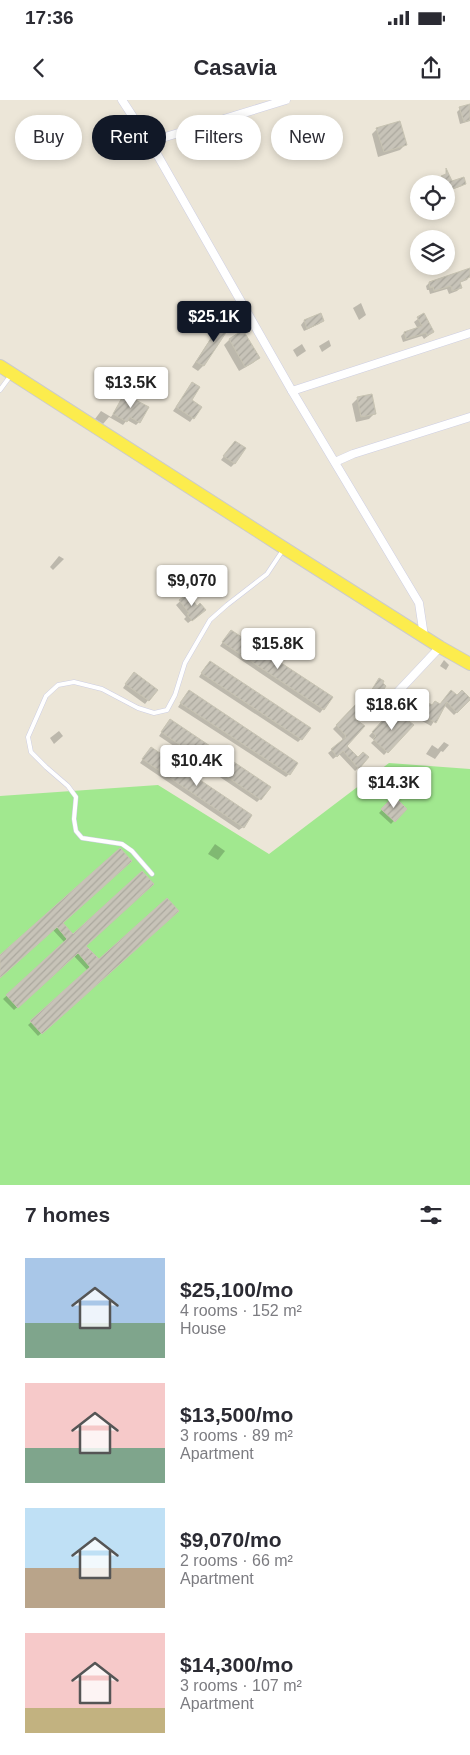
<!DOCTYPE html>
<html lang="en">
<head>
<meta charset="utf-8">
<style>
	:root { --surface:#fff; --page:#f7f7f7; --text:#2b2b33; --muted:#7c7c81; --accent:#111827 }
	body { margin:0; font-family:Arial,sans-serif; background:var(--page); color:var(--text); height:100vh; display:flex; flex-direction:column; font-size:19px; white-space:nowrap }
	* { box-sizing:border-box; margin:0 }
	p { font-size:16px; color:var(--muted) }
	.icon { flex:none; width:28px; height:28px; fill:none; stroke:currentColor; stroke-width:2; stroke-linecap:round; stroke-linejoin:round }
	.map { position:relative; height:1085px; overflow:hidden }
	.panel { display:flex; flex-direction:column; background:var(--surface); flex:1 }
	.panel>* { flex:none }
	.hud { position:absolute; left:15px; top:15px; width:440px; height:45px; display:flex; gap:10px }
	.tools { position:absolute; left:410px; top:75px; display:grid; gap:10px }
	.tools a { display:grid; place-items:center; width:45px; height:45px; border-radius:50%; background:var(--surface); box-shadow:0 2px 8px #0003; font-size:25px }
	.price { position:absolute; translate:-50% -42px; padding:0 11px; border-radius:5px; background:#fff; color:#222; font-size:16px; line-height:32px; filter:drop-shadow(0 1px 2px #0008) }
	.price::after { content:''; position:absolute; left:50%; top:30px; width:15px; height:11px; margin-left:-8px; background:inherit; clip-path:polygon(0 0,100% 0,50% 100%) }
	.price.current { background:var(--accent); color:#fff }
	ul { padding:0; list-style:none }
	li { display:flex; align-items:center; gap:15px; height:125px; padding:0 25px }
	li span { display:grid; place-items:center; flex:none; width:140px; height:100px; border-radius:0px; color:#555 }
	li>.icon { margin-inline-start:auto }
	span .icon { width:60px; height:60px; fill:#fffc; stroke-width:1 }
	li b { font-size:21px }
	h2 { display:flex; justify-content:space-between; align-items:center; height:60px; padding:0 25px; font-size:21px }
	.chip { padding:0 18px; border-radius:22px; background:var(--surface); box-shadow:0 2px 8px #0003; font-size:18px; line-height:45px }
	.chip.current { background:var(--accent); color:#fff }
	.status { display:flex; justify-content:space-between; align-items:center; height:35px; padding:0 25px; background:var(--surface); direction:ltr }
	.status svg { height:14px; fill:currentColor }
	header { display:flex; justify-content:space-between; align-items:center; height:65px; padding:0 25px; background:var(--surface); font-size:22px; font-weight:700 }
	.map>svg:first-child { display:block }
</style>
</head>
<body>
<div class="status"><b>17:36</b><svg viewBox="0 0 49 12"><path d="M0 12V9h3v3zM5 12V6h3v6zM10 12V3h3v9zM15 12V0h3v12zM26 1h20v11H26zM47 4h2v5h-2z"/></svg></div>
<header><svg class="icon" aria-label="back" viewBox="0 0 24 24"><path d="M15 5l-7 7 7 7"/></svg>Casavia<svg class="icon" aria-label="share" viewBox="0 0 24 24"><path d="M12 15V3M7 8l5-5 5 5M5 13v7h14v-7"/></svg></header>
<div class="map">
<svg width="470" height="1085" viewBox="0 0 470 1085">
	<defs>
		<pattern id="building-hatch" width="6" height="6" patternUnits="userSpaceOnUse" patternTransform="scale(1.25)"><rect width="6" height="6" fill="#c7c3b8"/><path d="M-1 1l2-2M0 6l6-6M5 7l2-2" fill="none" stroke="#aba89e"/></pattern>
	</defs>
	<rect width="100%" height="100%" fill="#ece6d8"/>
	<path fill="#a1e88f" d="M389 663 470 669V1085H0V696L158 685 269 754Z"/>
	<g fill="#0003">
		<path d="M470 6V21L460 24 457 12 460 9Z"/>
		<path d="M128 22 134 30 124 37 120 28Z"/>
		<path d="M377 29 406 44 400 50 378 57 372 34Z"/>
		<path d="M442 77 451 83H465L462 86 446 92V84H441L439 79Z"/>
		<path d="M470 175 467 180 459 183 460 188 457 191 449 194 447 189 430 194 429 190H427L426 186 429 183Z"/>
		<path d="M361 203 366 215 359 220 353 208Z"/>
		<path d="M320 215 323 221 319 224 304 231 301 225 304 221Z"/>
		<path d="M423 215 433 232 424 239 422 236 403 242 401 236 404 233 418 229 414 222Z"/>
		<path d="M223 222 229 225 203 266 198 271 192 267 218 227Z"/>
		<path d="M243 232 258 258 253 263 239 271 224 245 229 240Z"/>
		<path d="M329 240 331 246 322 252 319 246Z"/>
		<path d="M302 244 306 251 297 257 293 250Z"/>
		<path d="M192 284 190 301 193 318 190 322 173 311Z"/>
		<path d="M125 295 139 322 136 325 127 320 123 325 109 317 103 324 95 319 101 311 111 317Z"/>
		<path d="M371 295 375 313 369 319 356 322 352 304 357 299Z"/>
		<path d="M232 346 234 364 231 367 221 360Z"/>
		<path d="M59 456 64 459 53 470 50 467Z"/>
		<path d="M187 495 201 513 188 523 184 519 186 517 176 505Z"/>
		<path d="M228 535 331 598 323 609 320 613 220 546Z"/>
		<path d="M444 560 449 565 446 570 440 566Z"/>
		<path d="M206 566 301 639 298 642 199 577Z"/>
		<path d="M131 577 156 590 145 604 123 588Z"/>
		<path d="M379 580 377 597 374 600 368 595Z"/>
		<path d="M186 595 289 674 286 677 178 607Z"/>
		<path d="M457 597 470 599 454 615 444 605 431 626 408 613 412 606 419 604 422 601 432 606H439Z"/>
		<path d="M356 606 345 646 358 668 355 671 339 654 333 659 328 653 343 641 342 638 333 629Z"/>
		<path d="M393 610 412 625 384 655 371 643 374 640 369 636Z"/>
		<path d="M167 624 260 699 257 702 159 636Z"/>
		<path d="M59 631 63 636 54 644 50 638Z"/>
		<path d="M444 642 449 645 443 652 441 651 435 659 426 654 432 645 438 649Z"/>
		<path d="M148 652 243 727 239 730 140 663Z"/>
		<path d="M394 697 405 709 391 724 379 713Z"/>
		<path d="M215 744 225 751 218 760 208 754Z"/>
		<path d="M177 811 38 936 28 925 88 871 74 856 14 910 3 899 65 843 53 830 0 877V856L61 823 99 861Z"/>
	</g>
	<g fill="url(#building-hatch)" stroke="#c7c3b2">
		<path d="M470 4V20L464 22 459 7Z"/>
		<path d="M400 21 407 45 384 52 376 28Z"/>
		<path d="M446 68 452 81 464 77 466 84 446 91V84H444L441 76 446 74Z"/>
		<path d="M470 168V177L460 182 462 188 452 191 451 186 434 191 433 187 430 188 429 182Z"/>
		<path d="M321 213 324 221 307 229 304 220Z"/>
		<path d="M424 213 434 232 427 236 426 233 406 239 404 232 422 226 417 217Z"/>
		<path d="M223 220 231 225 204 266 196 262Z"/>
		<path d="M243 230 260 258 245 267 229 239Z"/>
		<path d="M192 282 200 287 192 300 202 307 194 319 176 307Z"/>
		<path d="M124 294 149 307 140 323 130 317 127 322 113 314Z"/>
		<path d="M372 294 376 314 361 317 357 297Z"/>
		<path d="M235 341 246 348 235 364 223 356Z"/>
		<path d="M188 494 197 506 200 503 206 510 192 521 187 514 189 513 179 500Z"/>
		<path d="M231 530 333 597 324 610 222 542Z"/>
		<path d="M210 561 311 628 302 640 201 573Z"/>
		<path d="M134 572 158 590 149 601 125 584Z"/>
		<path d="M379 578 384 581 383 583 386 586 378 598 371 591Z"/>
		<path d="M189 590 298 663 290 675 180 603Z"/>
		<path d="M451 590 457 595 462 590 470 598V600L457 613 447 602 436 623 410 609 415 601 420 603 422 599 432 605 435 601 440 604Z"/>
		<path d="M356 604 361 609 354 618 365 626 347 646 358 657 363 652 369 657 359 669 343 651 337 657 331 649 346 637 345 635 336 625Z"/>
		<path d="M393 609 414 625 388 653 373 639 376 636 372 632Z"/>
		<path d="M170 619 271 687 261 700 161 632Z"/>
		<path d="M151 647 252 715 244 728 142 659Z"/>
		<path d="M394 696 407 709 395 722 381 709Z"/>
		<path d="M120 748 132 761 63 823 73 834 142 771 154 784 86 846 99 859 167 798 179 811 42 934 30 921 90 867 78 853 18 908 6 895 67 839 57 827 0 878V855Z"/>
	</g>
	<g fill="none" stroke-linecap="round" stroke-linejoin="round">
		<g stroke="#cdcee3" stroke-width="5">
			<g id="service">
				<path d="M0 290 11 275"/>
				<path d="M152 774 132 751 122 744 82 738 76 731 74 719 76 697 68 686 46 667 31 652 28 637 46 596 58 585 74 582 102 589 138 608 154 613 167 610 175 595 185 563 210 520 227 505 267 474 283 450"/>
			</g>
		</g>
		<g stroke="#cdcee3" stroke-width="9">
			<g id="minor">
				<path d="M122 0 154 49 292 291 419 503 424 536"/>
				<path d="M149 42 286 0"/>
				<path d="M292 291 470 233"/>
				<path d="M335 362 353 354 470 317"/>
				<path d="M393 597 440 547"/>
			</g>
		</g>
		<g stroke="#cbcbcb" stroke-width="14">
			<path id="primary" d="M0 266 284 448 440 547 470 564"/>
		</g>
		<use href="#service" stroke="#fff" stroke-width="4"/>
		<use href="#minor" stroke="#fff" stroke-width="8"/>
		<use href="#primary" stroke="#fcec4d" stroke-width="12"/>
	</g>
</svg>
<div class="tools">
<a><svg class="icon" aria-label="locate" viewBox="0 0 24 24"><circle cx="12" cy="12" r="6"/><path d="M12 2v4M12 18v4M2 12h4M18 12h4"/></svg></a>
<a><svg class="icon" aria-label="layers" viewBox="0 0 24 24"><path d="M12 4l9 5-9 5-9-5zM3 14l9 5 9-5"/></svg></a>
</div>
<b class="price current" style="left:214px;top:243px">$25.1K</b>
<b class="price" style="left:131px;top:309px">$13.5K</b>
<b class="price" style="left:192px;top:507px">$9,070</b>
<b class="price" style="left:278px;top:570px">$15.8K</b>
<b class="price" style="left:392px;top:631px">$18.6K</b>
<b class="price" style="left:197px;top:687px">$10.4K</b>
<b class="price" style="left:394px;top:709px">$14.3K</b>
<div class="hud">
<a class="chip">Buy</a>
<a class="chip current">Rent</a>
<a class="chip">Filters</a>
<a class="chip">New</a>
</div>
</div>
<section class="panel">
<h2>7 homes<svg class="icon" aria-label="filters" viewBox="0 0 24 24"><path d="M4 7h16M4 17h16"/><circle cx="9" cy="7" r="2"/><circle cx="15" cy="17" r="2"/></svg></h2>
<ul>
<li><span style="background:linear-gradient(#a9c7e8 65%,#7fa58c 0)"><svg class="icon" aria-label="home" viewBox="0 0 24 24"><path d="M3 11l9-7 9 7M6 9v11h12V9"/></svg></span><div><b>$25,100/mo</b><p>4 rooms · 152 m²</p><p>House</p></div></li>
<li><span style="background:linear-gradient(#f6c9c9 65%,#7fa58c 0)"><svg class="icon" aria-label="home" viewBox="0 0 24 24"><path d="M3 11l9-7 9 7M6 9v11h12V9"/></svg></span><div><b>$13,500/mo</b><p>3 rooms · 89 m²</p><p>Apartment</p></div></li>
<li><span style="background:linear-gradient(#bfe0f5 60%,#b9a48a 0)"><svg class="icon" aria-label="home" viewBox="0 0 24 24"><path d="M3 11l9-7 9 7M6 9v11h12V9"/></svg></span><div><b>$9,070/mo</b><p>2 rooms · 66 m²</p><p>Apartment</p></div></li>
<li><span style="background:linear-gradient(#f6c9c9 75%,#c2b280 0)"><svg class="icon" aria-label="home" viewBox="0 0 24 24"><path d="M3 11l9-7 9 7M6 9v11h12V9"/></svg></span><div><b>$14,300/mo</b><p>3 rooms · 107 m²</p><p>Apartment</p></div></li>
</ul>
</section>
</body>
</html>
